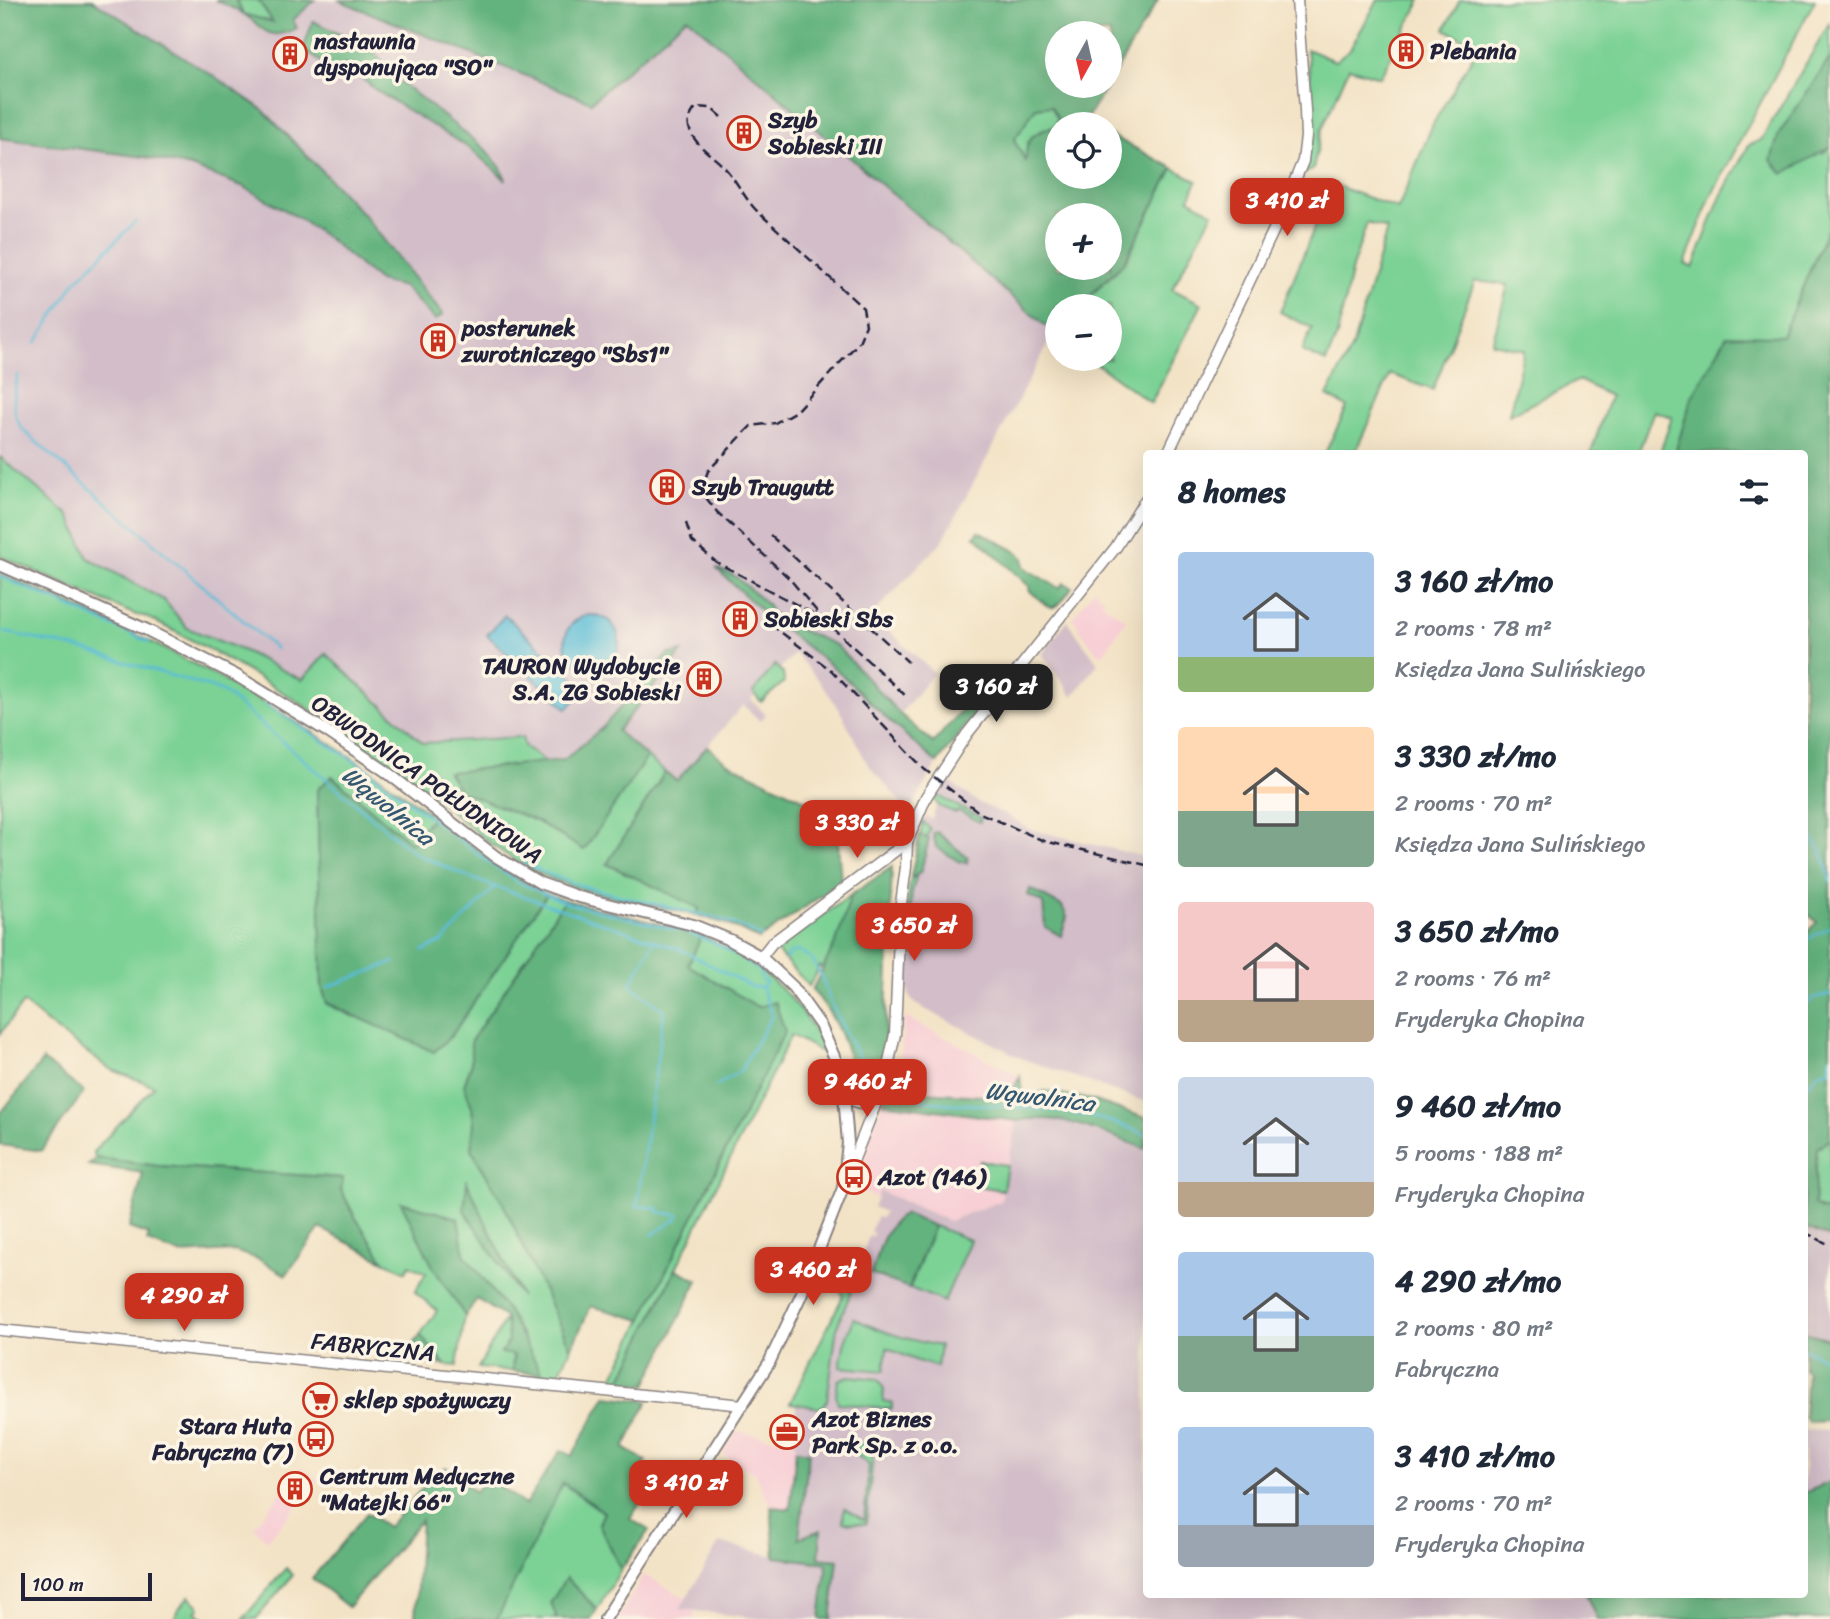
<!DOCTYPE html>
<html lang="en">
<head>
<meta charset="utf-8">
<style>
	:root { --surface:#fff; --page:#f6f6f7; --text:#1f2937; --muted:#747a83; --accent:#c8321e }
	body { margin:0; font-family:Sriracha,sans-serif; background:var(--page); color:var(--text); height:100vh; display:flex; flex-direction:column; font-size:26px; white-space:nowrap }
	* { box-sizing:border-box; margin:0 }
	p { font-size:23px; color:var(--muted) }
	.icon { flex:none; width:38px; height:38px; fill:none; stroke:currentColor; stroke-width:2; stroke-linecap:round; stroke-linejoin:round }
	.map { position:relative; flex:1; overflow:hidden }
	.panel { position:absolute; left:1143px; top:450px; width:665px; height:1148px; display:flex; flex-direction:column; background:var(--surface); border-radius:7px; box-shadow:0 7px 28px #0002 }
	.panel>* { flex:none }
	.needle { width:46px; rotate:188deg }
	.tools { position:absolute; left:1045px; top:21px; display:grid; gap:14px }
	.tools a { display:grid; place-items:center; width:77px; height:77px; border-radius:50%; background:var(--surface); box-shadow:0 7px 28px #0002; font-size:35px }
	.scale { position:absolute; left:21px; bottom:18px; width:131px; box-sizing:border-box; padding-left:7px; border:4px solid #22223b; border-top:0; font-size:19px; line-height:24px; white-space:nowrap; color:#22223b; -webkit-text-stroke:5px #fcf5e5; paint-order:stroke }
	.price { position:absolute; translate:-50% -60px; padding:0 16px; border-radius:14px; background:var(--accent); color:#fff; font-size:23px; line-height:46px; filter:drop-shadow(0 2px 4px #0008) }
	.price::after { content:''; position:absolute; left:50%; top:42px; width:21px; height:16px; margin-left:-10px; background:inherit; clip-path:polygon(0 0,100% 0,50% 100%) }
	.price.selected { background:#222; color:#fff }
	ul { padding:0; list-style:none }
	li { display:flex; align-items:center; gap:21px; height:175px; padding:0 35px }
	li span { display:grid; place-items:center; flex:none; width:196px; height:140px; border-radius:7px; color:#555 }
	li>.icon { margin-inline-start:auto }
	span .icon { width:84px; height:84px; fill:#fffc; stroke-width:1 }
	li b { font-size:30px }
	h2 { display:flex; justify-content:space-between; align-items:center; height:84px; padding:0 35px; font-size:30px }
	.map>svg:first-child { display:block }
</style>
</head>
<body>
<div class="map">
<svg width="1830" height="1619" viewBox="0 0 1830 1619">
	<rect width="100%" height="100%" fill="#fcf5e5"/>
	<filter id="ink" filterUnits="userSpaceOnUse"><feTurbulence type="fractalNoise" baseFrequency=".0143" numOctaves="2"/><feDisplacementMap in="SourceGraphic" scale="14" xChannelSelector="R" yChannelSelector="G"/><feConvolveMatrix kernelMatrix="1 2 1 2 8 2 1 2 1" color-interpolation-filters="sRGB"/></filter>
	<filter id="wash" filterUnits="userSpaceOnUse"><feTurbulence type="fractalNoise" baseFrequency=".00686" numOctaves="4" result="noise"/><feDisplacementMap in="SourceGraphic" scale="28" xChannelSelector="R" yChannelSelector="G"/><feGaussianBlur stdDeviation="1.57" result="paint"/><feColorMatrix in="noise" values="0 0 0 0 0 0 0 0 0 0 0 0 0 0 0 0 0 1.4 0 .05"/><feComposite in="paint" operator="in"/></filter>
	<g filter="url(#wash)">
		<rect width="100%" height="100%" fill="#f3e3c6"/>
		<g fill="#f7cfd5">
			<path d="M1094 589 1104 599 1102 603 1126 620 1103 655 1096 652 1072 618Z"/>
			<path d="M905 1017 1020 1076 1009 1098 925 1092 891 1083 900 1059Z"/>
			<path d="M883 1103 1017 1121 1002 1201 949 1221 881 1191 877 1198 855 1189V1186L868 1151 871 1134Z"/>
			<path d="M737 1431 797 1443 790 1509 771 1507 755 1474 722 1454Z"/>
			<path d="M301 1467 318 1481 267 1541 254 1527Z"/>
			<path d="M644 1575 686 1598 681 1609 695 1611 694 1619H617Z"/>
		</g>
		<g fill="#d2bdc8">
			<path d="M92 0H215L243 14 262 31 280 35 297 29 293 21 315 0H338L590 102 687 16 1054 333 943 540 872 615 934 673 900 714 836 645 803 642 837 670 886 718 937 763 909 812 867 763 838 707 819 681 795 653 751 699 766 715 760 721 743 705 677 782 614 729 603 727 564 760 546 762 524 746 521 737 423 743 327 654 302 680 244 651 125 603 0 540V101L218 79Z"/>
			<path d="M1067 621 1098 663 1073 697 1042 654Z"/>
			<path d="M947 780 979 803 1007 815 1029 829 1146 857V1102L1023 1059 917 1005 910 997 906 981 912 892 930 828 923 822 926 816 932 820 939 797 936 795Z"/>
			<path d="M1031 1117 1063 1121 1146 1149V1594H1586L1597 1619H763L680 1609 719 1543 775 1556 771 1506 790 1508 796 1443 793 1442 796 1404 790 1402 843 1296 841 1291 856 1257 864 1260 867 1254 863 1252 869 1236 872 1237 874 1233 870 1232 876 1217 881 1218 884 1212 873 1207 880 1191 949 1221 1001 1201 1017 1121Z"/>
			<path d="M1804 1228 1830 1238V1339L1804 1332Z"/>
			<path d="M1804 1430 1828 1431 1830 1436V1482L1804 1493Z"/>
		</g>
		<g fill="#7bd195" stroke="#4e7a68" stroke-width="2">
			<path d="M236 0H258L274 23 243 14Z"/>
			<path d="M1378 0H1421L1380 77 1349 68 1322 129 1313 169 1304 174C1315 132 1312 92 1307 49L1335 61 1350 49Z"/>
			<path d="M1460 0H1815L1710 198 1685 264 1693 268 1719 200 1749 145 1761 140 1830 23V58L1822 73 1823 153 1830 147V223L1782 336 1692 397 1675 453H1660L1672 417 1654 411 1638 453H1591L1610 396 1579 380 1509 415 1524 350 1492 343 1508 285 1475 281 1433 390 1390 374 1355 453H1325L1347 407 1327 396 1353 345 1387 229 1367 223 1352 268 1337 336 1326 362 1302 351 1312 328 1280 312 1332 184 1398 209 1433 124 1478 47 1445 29Z"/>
			<path d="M1051 106 1058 119 1055 127 1044 129 1028 164 1014 140 1036 108Z"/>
			<path d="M1173 168 1197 181 1189 199 1213 213 1172 289 1202 304 1151 403 1090 359H1110V306H1080L1125 262Z"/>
			<path d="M0 457 70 516 88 558 164 600 187 628 244 651 302 680 326 654 423 743 522 737 524 746 546 762 448 773 460 791 536 821 584 850 647 757 665 772 607 864 700 908 697 915C645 903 587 896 538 873 487 849 444 801 398 769 318 712 233 659 144 616L136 615 0 556Z"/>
			<path d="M0 574C155 638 299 713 433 816L411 843 332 776 317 790 322 987 327 1004 352 1016 452 1035 547 894 565 900 471 1041V1065L465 1084 472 1107 474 1125 471 1149 502 1201 571 1349 558 1375 542 1374 509 1313 464 1254 457 1218 433 1267 465 1316 457 1366 445 1365 420 1335 437 1311 415 1292 426 1273 409 1265 406 1272 384 1261 355 1217 341 1190 343 1178 160 1166 96 1158 93 1152 154 1086 110 1069 55 1029 23 1003 0 1034Z"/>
			<path d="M775 665 783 673 784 682 761 702 753 692Z"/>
			<path d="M936 795 981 818 980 822 959 811 955 813 939 806 935 801Z"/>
			<path d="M923 822 930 828 912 892 907 964 904 963 909 887Z"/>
			<path d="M851 895 837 940 823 969 820 966 809 986 777 952 779 947Z"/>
			<path d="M702 935C754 962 805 997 825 1054L791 1035 620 1382H611L785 1031 758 1007 688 965Z"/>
			<path d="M1830 1139V1210H1822L1814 1205 1817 1148Z"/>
			<path d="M980 1161 1007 1165 1003 1190 977 1186Z"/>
			<path d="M934 1226 970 1240 944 1302 910 1288Z"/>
			<path d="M847 1278 852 1280V1289L837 1327 827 1401 820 1408 790 1403 843 1296 841 1291Z"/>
			<path d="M506 1318C508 1337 515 1353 512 1371L478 1368Z"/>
			<path d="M854 1318C882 1333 910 1340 940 1346L937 1367 917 1361 887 1348 884 1371 840 1367 844 1345Z"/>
			<path d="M849 1376 878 1379 884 1389 883 1401 892 1403V1409L838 1403 836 1394 838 1380Z"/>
			<path d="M870 1437H875L866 1524 843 1522 844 1508 864 1520 869 1465 853 1452H857L858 1443 869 1444Z"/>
			<path d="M562 1483 604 1513 599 1524 621 1570 597 1609 566 1578 555 1617 557 1619H497Z"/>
			<path d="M286 1568 293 1575 256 1619H243Z"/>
			<path d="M189 1596 200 1607 196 1612 205 1619H175L177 1611Z"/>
		</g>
		<g fill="#64b37e" stroke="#436a5c" stroke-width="2" fill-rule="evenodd">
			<path d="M0 0H92L218 79 263 110 364 215 443 315 435 320 404 287 379 281 329 239 297 217 242 186 191 167 144 157 0 138Z"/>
			<path d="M215 0H236L243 14 273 22 258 0H315L293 20 297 28C266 43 265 28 242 13 233 8 224 4 215 0Z"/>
			<path d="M338 0H1158L1110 81V33H1057V86H1107L1085 121 1090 124H1057V177H1110V135L1173 168 1124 262 1080 306H1057V329L1054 333 687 17 591 102ZM1051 106 1058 119 1055 127C1031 132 1025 139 1026 162L1014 140 1036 108ZM1057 215H1110V268H1057Z"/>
			<path d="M313 21 372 50 398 80 485 149 501 168 506 180 472 150 377 91 346 65 337 72 303 50Z"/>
			<path d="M1830 58V147L1783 174 1771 160 1779 134Z"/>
			<path d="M1830 223V1139L1817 1148 1814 1205 1822 1210H1830V1238L1804 1227V935L1817 922 1804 911V453H1675L1692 397 1727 335 1782 336Z"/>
			<path d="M979 531 1019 553 1023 558 1024 566 1028 570 1059 588 1064 583 1072 587C1053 615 1053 612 1029 590L1030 587 975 536Z"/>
			<path d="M716 568 735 576 768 605 771 612 787 621 789 625 836 645 900 714 933 743 982 687 986 696 984 702 937 763 886 718 837 670 768 617Z"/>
			<path d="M682 652 617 731 647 757 584 850 536 821 460 791 448 772 564 760 603 727 668 654Z"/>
			<path d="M707 746 726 762 836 815 841 882 759 939 727 924 697 915 699 908 607 864 665 772 677 781Z"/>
			<path d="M332 776 411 843 433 816 503 869 547 894 452 1035 434 1052 327 1003 322 987 317 790Z"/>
			<path d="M937 832 968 858 967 863 960 862 936 847 933 833Z"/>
			<path d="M920 835 929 839 921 871 913 878 911 876Z"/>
			<path d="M892 867 885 1043 871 1090 866 1093 860 1089C846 1051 841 1021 812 990L837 940 851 895Z"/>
			<path d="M1030 889 1062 906 1067 917 1061 936 1045 927 1043 903 1028 895Z"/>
			<path d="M565 900 702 935 688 965 758 1007 775 1002 785 1031 642 1320 591 1306 571 1349 502 1201 471 1149 474 1125 472 1107 464 1085 471 1065V1041Z"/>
			<path d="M43 1060 84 1092 41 1151 0 1145V1114Z"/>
			<path d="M1020 1076 1022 1094 1027 1097 1045 1091 1092 1100 1146 1118V1149C1107 1135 1059 1111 1017 1121L883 1103 891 1083 925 1092 1009 1098Z"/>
			<path d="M96 1158 160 1166 343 1178 341 1190 355 1217 384 1261 320 1228 286 1275 258 1259 234 1251 180 1254 147 1242 149 1235 129 1228 143 1173 88 1165Z"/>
			<path d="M467 1182 521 1297 464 1210Z"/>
			<path d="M401 1202 458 1218 464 1254 509 1313 542 1374 512 1371 514 1355 501 1353 508 1341 506 1318 477 1299 465 1316 433 1267Z"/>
			<path d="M905 1214 934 1226 909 1288 871 1274C878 1255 884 1223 905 1214Z"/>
			<path d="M676 1269 698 1280 646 1385 620 1382Z"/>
			<path d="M1804 1332 1830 1339V1421L1808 1422 1804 1416 1807 1372 1804 1370Z"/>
			<path d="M420 1335 445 1365 403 1361Z"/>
			<path d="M606 1396 648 1401 624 1448 646 1461 637 1476 651 1486 630 1519 649 1530 621 1570 599 1524 604 1512 563 1483 497 1619H415L421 1520 348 1607 312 1578 367 1513 388 1527 433 1476 446 1467 475 1492 486 1476 525 1505 561 1450 572 1456Z"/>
			<path d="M796 1450 809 1452 799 1538 821 1530 819 1558 838 1560 831 1619H820L827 1563 775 1557 771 1507 790 1509Z"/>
			<path d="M1830 1482V1619H1597L1586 1594H1804V1493Z"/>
			<path d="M566 1578 597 1609 591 1619H557L551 1602Z"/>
		</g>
		<g fill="#59bcd7" stroke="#3e6f89" stroke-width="2">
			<circle cx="592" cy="642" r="27"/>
			<path d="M505 615 585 689 567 709 487 635Z"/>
		</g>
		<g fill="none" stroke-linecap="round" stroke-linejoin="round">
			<g stroke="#59bcd7" stroke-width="2.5">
				<path d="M36 343 75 282 136 221"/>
				<path d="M18 375C13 395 10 416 25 432L276 649"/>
				<path d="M0 576 149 642"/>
				<path d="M0 631 81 649 213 688 224 693 239 705 414 853 476 880 682 950 752 987H762L766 982 762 980 759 970 721 946 689 933 566 903 518 882 491 864 365 768 264 703"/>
				<path d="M1804 827 1822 851 1830 881"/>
				<path d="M523 862C568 886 618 895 668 907 700 914 733 920 761 937"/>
				<path d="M1804 941 1830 927"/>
				<path d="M423 951 442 942 495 887"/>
				<path d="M786 958 791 953 799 951C819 958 824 987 832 1005 841 1025 864 1071 881 1084"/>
				<path d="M328 987 395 962"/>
				<path d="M1804 1007 1813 999 1830 994"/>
				<path d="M1829 1070 1830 1058"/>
				<path d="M716 1086 740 1071 772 1016 762 989"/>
				<path d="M886 1088C916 1104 954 1104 987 1105 1038 1108 1100 1112 1146 1135"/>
				<path d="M1804 1090 1818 1073 1830 1070"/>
				<path d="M652 1235 678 1218 679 1215 658 1212V1208L637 1206 664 1010 630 985 655 940"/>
				<path d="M1804 1349 1830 1361"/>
			</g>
		</g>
	</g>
	<g filter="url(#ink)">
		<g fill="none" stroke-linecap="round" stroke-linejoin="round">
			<g stroke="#8a8280" stroke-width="13">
				<g id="tertiary">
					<path d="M1168 453 1278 221 1303 161 1306 136 1305 110 1297 0"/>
					<path d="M761 957 772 943 907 842 926 797 967 734 1116 547 1146 499"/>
					<path d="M844 1095C856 1103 869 1109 879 1095"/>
					<path d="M845 1182 885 1080 895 1034 900 911 906 867 907 842"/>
					<path d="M0 1330 743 1405"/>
				</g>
			</g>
			<g stroke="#8a8280" stroke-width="14">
				<path id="secondary" d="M0 565 147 630 237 676 328 732 384 770 495 856 540 883 579 897 693 925 730 940 761 957 793 987 820 1025 837 1063 844 1095 848 1143 843 1188 801 1295 769 1363 605 1619"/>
			</g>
			<use href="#tertiary" stroke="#fff" stroke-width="10"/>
			<use href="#secondary" stroke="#fff" stroke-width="10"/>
			<g stroke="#22223b" stroke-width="2.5" stroke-dasharray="10 5" stroke-linecap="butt">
				<path d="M721 117 711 108 696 107C692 113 687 120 689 127 693 144 711 154 722 165 736 179 743 196 756 210L863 308 866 325 859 342 796 411 775 423 751 426 708 471 705 479 707 499 717 512 789 578 824 620 907 697"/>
				<path d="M686 523 692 541 716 562 816 615"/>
				<path d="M770 535 908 662"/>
				<path d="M770 624 831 670 924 769 980 813 1044 841 1146 865"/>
				<path d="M1804 1232 1830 1245"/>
			</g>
		</g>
	</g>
	<defs>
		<g id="building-ring" transform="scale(1.75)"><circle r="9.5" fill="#fcf5e5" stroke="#c8321e" stroke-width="1.5"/><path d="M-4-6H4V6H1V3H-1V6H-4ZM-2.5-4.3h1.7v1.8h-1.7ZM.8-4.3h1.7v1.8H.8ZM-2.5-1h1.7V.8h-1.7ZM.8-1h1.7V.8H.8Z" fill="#c8321e"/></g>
		<g id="bus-ring" transform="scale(1.75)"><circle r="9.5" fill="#fcf5e5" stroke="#c8321e" stroke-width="1.5"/><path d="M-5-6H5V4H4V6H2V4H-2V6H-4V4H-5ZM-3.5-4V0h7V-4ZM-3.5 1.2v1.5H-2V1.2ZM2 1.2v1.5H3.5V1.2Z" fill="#c8321e"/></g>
		<g id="supermarket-ring" transform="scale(1.75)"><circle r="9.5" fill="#fcf5e5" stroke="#c8321e" stroke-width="1.5"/><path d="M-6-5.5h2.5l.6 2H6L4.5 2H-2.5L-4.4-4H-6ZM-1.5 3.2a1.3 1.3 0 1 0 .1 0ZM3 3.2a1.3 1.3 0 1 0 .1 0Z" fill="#c8321e"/></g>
		<g id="office-ring" transform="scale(1.75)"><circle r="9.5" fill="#fcf5e5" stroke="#c8321e" stroke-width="1.5"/><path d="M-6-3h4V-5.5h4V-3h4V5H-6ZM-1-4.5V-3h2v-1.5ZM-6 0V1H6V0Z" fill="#c8321e"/></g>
	</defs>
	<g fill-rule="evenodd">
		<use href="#building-ring" x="1406" y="51"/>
		<use href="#building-ring" x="290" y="54"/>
		<use href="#building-ring" x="744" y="133"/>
		<use href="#building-ring" x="438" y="341"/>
		<use href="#building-ring" x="667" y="487"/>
		<use href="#building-ring" x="740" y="619"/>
		<use href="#building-ring" x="704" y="679"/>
		<use href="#bus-ring" x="854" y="1177"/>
		<use href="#supermarket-ring" x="320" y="1400"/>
		<use href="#office-ring" x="787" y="1432"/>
		<use href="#bus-ring" x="316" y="1439"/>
		<use href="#building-ring" x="295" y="1489"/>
	</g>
	<g text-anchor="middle" stroke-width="7" stroke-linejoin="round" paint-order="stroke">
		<g font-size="23" font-weight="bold" fill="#22223b" stroke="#fcf5e5" text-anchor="start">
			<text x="314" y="49">nastawnia<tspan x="314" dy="26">dysponująca "SO"</tspan></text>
			<text x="1430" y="59">Plebania</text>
			<text x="768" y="128">Szyb<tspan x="768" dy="26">Sobieski III</tspan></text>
			<text x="462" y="336">posterunek<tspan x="462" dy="26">zwrotniczego "Sbs1"</tspan></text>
			<text x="692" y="495">Szyb Traugutt</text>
			<text x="764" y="627">Sobieski Sbs</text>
			<text x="680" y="674" text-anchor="end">TAURON Wydobycie<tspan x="680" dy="26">S.A. ZG Sobieski</tspan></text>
			<text x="878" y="1185">Azot (146)</text>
			<text x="344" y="1408">sklep spożywczy</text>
			<text x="812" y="1427">Azot Biznes<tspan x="812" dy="26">Park Sp. z o.o.</tspan></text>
			<text x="292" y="1434" text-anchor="end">Stara Huta<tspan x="292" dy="26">Fabryczna (7)</tspan></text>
			<text x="320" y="1484">Centrum Medyczne<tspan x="320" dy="26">"Matejki 66"</tspan></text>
		</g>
		<g font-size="23" fill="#22223b" stroke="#fcf5e5">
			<text transform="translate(427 779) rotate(35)" y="8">OBWODNICA POŁUDNIOWA</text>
			<text transform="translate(373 1347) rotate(6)" y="8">FABRYCZNA</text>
		</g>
		<g font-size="24" font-style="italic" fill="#355872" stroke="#fcf5e5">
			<text transform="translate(388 806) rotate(39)" y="8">Wąwolnica</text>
			<text transform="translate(1040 1097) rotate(7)" y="8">Wąwolnica</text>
		</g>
	</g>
</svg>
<div class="tools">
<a><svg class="needle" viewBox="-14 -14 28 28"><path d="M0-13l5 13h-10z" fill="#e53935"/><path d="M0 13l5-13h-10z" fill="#747a83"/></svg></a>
<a><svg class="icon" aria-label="locate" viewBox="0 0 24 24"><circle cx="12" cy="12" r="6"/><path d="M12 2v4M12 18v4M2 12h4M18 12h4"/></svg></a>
<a>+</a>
<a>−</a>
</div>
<div class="scale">100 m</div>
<b class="price" style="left:1287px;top:238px">3 410 zł</b>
<b class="price selected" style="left:996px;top:724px">3 160 zł</b>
<b class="price" style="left:857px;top:860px">3 330 zł</b>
<b class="price" style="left:914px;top:963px">3 650 zł</b>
<b class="price" style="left:867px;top:1119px">9 460 zł</b>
<b class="price" style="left:813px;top:1307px">3 460 zł</b>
<b class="price" style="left:184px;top:1333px">4 290 zł</b>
<b class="price" style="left:686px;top:1520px">3 410 zł</b>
<section class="panel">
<h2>8 homes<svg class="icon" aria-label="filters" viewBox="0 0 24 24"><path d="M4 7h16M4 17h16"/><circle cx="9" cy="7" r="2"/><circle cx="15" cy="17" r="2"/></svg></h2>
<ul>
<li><span style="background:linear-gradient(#a9c7e8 75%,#8fb573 0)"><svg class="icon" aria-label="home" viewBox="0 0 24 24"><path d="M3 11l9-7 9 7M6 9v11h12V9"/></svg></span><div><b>3 160 zł/mo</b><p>2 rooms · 78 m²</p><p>Księdza Jana Sulińskiego</p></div></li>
<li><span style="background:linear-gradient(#ffd9b3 60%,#7fa58c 0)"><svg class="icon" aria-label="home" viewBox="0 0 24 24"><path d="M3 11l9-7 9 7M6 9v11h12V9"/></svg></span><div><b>3 330 zł/mo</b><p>2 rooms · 70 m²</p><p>Księdza Jana Sulińskiego</p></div></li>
<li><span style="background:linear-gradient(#f6c9c9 70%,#b9a48a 0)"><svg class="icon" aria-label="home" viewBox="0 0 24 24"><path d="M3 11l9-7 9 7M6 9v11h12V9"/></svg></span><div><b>3 650 zł/mo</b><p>2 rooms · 76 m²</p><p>Fryderyka Chopina</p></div></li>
<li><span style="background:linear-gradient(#c9d6e8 75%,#b9a48a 0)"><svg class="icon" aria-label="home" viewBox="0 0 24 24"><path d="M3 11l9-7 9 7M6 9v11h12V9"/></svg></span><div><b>9 460 zł/mo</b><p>5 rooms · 188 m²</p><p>Fryderyka Chopina</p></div></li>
<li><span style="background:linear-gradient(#a9c7e8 60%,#7fa58c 0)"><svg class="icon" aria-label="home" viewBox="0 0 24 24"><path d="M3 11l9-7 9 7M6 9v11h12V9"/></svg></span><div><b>4 290 zł/mo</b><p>2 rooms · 80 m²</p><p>Fabryczna</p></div></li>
<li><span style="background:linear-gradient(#a9c7e8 70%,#9aa5b1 0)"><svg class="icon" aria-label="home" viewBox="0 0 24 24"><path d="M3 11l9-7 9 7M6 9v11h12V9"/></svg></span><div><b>3 410 zł/mo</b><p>2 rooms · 70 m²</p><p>Fryderyka Chopina</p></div></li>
</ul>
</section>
</div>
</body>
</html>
